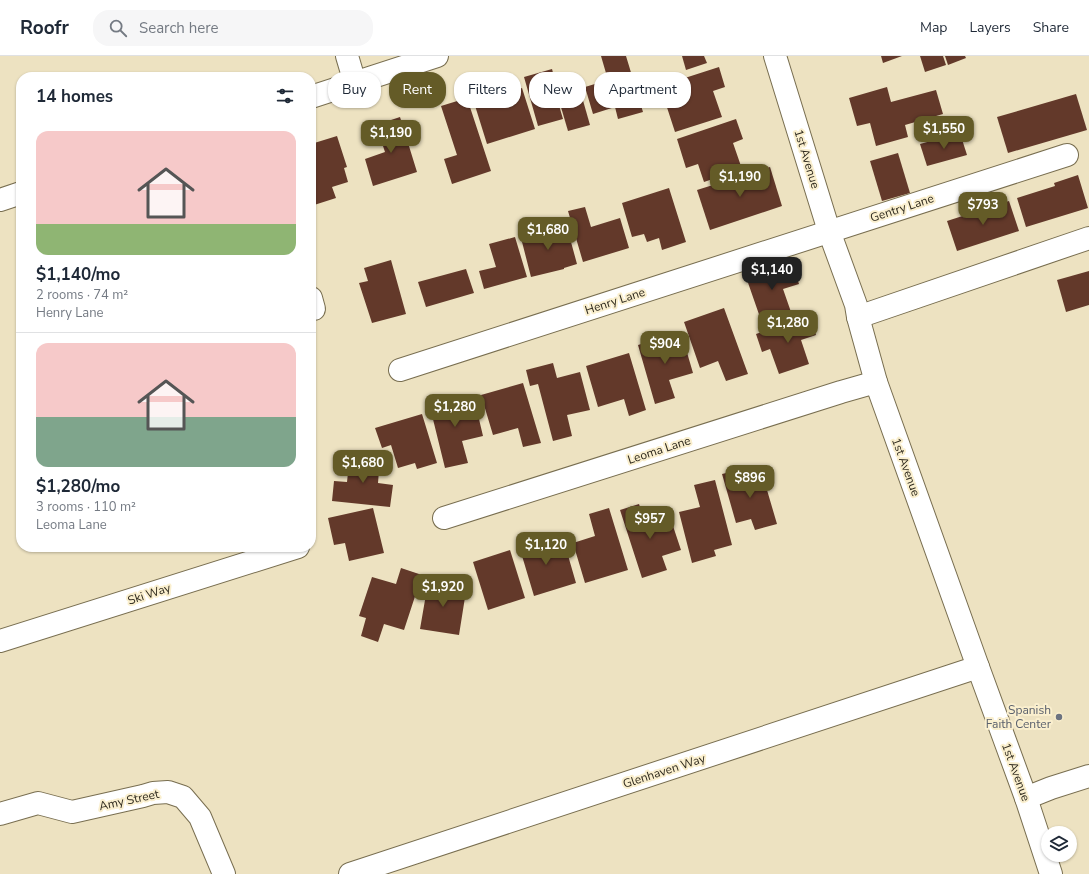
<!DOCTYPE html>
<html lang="en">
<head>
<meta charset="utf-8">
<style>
	:root { --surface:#fff; --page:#f6f6f7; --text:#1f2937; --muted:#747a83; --line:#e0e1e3; --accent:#645b27 }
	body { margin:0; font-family:"Nunito Sans",sans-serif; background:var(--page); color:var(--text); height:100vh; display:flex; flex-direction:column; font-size:15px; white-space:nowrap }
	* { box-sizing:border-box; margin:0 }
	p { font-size:13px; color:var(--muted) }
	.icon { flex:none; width:22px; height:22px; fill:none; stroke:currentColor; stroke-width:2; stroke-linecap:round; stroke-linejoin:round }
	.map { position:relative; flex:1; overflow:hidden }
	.sheet { position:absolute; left:16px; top:16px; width:300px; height:480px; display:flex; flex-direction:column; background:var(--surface); border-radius:16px; box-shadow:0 1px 3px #0004 }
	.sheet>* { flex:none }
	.banner { position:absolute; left:328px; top:16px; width:380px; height:36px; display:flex; gap:8px }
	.controls { position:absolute; left:1041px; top:770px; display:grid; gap:8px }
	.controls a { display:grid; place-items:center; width:36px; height:36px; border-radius:50%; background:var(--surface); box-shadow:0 1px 3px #0004; font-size:20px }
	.price { position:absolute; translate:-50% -34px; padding:0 9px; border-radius:8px; background:var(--accent); color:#fff; font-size:13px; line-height:26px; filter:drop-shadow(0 1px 2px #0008) }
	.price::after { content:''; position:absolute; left:50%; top:24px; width:12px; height:9px; margin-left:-6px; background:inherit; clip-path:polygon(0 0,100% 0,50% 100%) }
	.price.on { background:#222; color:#fff }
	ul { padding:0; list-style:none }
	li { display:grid; align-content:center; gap:8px; height:212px; padding:0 20px }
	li+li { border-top:1px solid var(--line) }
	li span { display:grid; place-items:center; height:124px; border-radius:12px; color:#555 }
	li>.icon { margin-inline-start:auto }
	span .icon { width:72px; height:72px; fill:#fffc; stroke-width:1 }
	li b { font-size:17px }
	h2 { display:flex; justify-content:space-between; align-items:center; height:48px; padding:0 20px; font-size:17px }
	.pill { padding:0 14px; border-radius:16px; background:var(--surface); box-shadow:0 1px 3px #0004; font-size:14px; line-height:36px }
	.pill.on { background:var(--accent); color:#fff }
	header { display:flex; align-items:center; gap:24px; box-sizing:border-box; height:56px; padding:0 20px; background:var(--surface); border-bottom:1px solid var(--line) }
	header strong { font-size:19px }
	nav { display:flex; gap:22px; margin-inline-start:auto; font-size:14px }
	.search { width:280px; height:36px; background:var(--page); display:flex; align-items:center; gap:10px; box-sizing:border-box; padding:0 14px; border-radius:16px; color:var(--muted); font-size:15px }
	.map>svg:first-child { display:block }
</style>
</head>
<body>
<header>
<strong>Roofr</strong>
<div class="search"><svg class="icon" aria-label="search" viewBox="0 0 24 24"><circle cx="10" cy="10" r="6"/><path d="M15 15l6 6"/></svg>Search here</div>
<nav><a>Map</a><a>Layers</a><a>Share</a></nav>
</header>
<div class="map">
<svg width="1089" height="818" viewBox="0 0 1089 818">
	<rect width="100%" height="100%" fill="#ede2c1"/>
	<g fill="#63392a">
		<path d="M601 0H626L643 56 618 63 615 51 593 58 585 31 608 24Z"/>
		<path d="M682 0H704L707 7 686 14Z"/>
		<path d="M881 0H902L883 7Z"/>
		<path d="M920 0H943L946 9 925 16Z"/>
		<path d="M945 0H965L966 2 948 9Z"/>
		<path d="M719 11 725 31 713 35 722 61 675 76 660 30Z"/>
		<path d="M552 13 556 28 553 29 563 63 538 70 524 21Z"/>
		<path d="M887 31 891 46 936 34 943 58 905 69 908 81 876 90 870 67 857 70 849 42Z"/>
		<path d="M522 32 535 73 487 88 472 40 495 33 498 40Z"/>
		<path d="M580 34 590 69 568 75 558 41Z"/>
		<path d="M1076 38 1087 74 1008 97 997 61Z"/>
		<path d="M467 42 491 115 452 128 444 103 457 99 441 50Z"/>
		<path d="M400 61 417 116 373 130 365 103 385 96 376 69Z"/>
		<path d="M736 63 743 83 733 87 742 113 704 126 698 108 686 112 677 83Z"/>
		<path d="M960 77 967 99 927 110 920 88Z"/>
		<path d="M337 80 347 111 344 112 348 126 332 131 336 142 311 150V88Z"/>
		<path d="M898 97 910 137 882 145 870 105Z"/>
		<path d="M770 111 782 150 710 174 697 134Z"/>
		<path d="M1078 119 1088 152 1026 171 1017 142 1055 130 1054 127Z"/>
		<path d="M669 132 686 186 662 194 659 182 647 186 644 178 632 181 622 147Z"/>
		<path d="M1009 145 1019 175 957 195 947 165Z"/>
		<path d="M585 151 591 171 620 162 629 192 583 206 568 155Z"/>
		<path d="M551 169 553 179 568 175 577 208 564 212V213L531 221 520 178Z"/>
		<path d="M515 181 527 221 484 233 479 215 496 211 489 188Z"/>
		<path d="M391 204 406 258 372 267 359 227 368 225 364 212Z"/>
		<path d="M791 205 799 228 783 233 791 256 762 267 746 221Z"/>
		<path d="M466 213 474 237 426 251 418 226Z"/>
		<path d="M1089 215V249L1066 256 1057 224Z"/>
		<path d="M724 252 748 318 726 325 718 305 700 312 684 266Z"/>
		<path d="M809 260 816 279 801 284 809 308 779 318 770 293 762 296 756 278Z"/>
		<path d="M681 276 693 317 669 324 675 342 655 348 638 289Z"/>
		<path d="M629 297 646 354 629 360 624 343 598 351 586 310Z"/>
		<path d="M553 307 557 322 580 316 590 354 567 359 572 380 553 385 538 328 530 330 526 314Z"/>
		<path d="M523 327 541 387 523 391 518 372 493 379 481 339Z"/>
		<path d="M448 342 450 348 474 342 483 380 462 385 468 407 445 412 429 347Z"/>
		<path d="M422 358 437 407 417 413 415 407 398 412 391 389 382 392 375 372Z"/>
		<path d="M350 398 380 402 378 427 393 429 390 451 332 445 334 425 347 426Z"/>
		<path d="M739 414 741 423 762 417 777 468 755 474 751 463 736 467 722 418Z"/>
		<path d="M715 424 732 489 714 494 716 500 692 507 679 456 700 451 694 429Z"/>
		<path d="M639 448 645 465 669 458 681 494 662 500 667 514 642 522 620 454Z"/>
		<path d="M373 452 384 497 349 505 345 487 334 489 328 462Z"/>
		<path d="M609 452 628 514 585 527 573 487 595 480 589 458Z"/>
		<path d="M536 477 542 496 565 489 576 527 534 540 517 483Z"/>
		<path d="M510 494 525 542 488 554 473 506Z"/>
		<path d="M401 512 422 519 404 574 384 568 378 586 361 580 366 562 359 560 372 521 396 528Z"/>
		<path d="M429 521 450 525 448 532 466 535 459 579 420 573Z"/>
	</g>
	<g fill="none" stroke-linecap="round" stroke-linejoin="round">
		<g stroke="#786e50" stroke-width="24">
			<g id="minor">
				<path d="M347 0 355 27"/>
				<path d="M775 0 829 175 856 249 858 261 876 326 978 611 1026 742 1051 818"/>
				<path d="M311 41 437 0"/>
				<path d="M0 144 21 137"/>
				<path d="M311 242 314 253"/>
				<path d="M858 261 1089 182"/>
				<path d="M400 314 1067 99"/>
				<path d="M444 462 841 336 876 326"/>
				<path d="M0 585 298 491"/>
				<path d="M1026 742 1051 732 1089 720"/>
				<path d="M0 758 38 747 72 756 143 740 153 737 168 736 183 741 200 761 224 818"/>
				<path d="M350 818 978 611"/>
			</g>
		</g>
		<use href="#minor" stroke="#fff" stroke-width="22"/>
	</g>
	<circle fill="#6b7280" stroke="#faefce" stroke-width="1.5" cx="1059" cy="661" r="4"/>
	<g text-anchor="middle" stroke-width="4" stroke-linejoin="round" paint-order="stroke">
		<g font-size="12" fill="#2e291d" stroke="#faefce">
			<text transform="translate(807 103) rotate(73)" y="4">1st Avenue</text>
			<text transform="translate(902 152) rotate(-18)" y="4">Gentry Lane</text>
			<text transform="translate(615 245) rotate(-18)" y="4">Henry Lane</text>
			<text transform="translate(659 394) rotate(-18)" y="4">Leoma Lane</text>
			<text transform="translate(906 411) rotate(70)" y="4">1st Avenue</text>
			<text transform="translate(149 538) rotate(-18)" y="4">Ski Way</text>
			<text transform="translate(664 715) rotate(-18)" y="4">Glenhaven Way</text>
			<text transform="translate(1016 716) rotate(70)" y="4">1st Avenue</text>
			<text transform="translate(129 744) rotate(-12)" y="4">Amy Street</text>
		</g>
		<g font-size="12" fill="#5b616d" stroke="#faefce" text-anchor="end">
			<text x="1051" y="658">Spanish<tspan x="1051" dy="14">Faith Center</tspan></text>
		</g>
	</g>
</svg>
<div class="controls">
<a><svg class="icon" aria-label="layers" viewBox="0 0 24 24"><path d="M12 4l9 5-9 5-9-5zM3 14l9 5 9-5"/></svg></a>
</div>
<b class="price" style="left:944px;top:94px">$1,550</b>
<b class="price" style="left:391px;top:98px">$1,190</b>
<b class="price" style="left:740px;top:142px">$1,190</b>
<b class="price" style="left:983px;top:170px">$793</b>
<b class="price" style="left:548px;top:195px">$1,680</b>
<b class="price on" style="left:772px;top:235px">$1,140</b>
<b class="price" style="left:788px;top:288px">$1,280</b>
<b class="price" style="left:665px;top:309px">$904</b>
<b class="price" style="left:455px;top:372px">$1,280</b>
<b class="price" style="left:363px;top:428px">$1,680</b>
<b class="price" style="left:750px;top:443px">$896</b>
<b class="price" style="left:650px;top:484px">$957</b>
<b class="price" style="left:546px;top:510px">$1,120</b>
<b class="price" style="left:443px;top:552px">$1,920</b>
<div class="banner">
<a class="pill">Buy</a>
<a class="pill on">Rent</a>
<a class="pill">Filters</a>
<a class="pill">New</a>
<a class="pill">Apartment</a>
</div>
<section class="sheet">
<h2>14 homes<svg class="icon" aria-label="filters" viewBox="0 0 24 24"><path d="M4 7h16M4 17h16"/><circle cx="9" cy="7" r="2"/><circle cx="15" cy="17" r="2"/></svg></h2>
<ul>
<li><span style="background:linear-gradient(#f6c9c9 75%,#8fb573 0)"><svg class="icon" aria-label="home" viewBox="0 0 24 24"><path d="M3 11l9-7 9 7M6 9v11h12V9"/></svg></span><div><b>$1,140/mo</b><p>2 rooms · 74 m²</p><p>Henry Lane</p></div></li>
<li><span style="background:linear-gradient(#f6c9c9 60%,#7fa58c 0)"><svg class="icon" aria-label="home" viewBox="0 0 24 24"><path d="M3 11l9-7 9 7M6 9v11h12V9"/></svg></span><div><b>$1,280/mo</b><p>3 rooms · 110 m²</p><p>Leoma Lane</p></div></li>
</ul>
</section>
</div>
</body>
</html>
